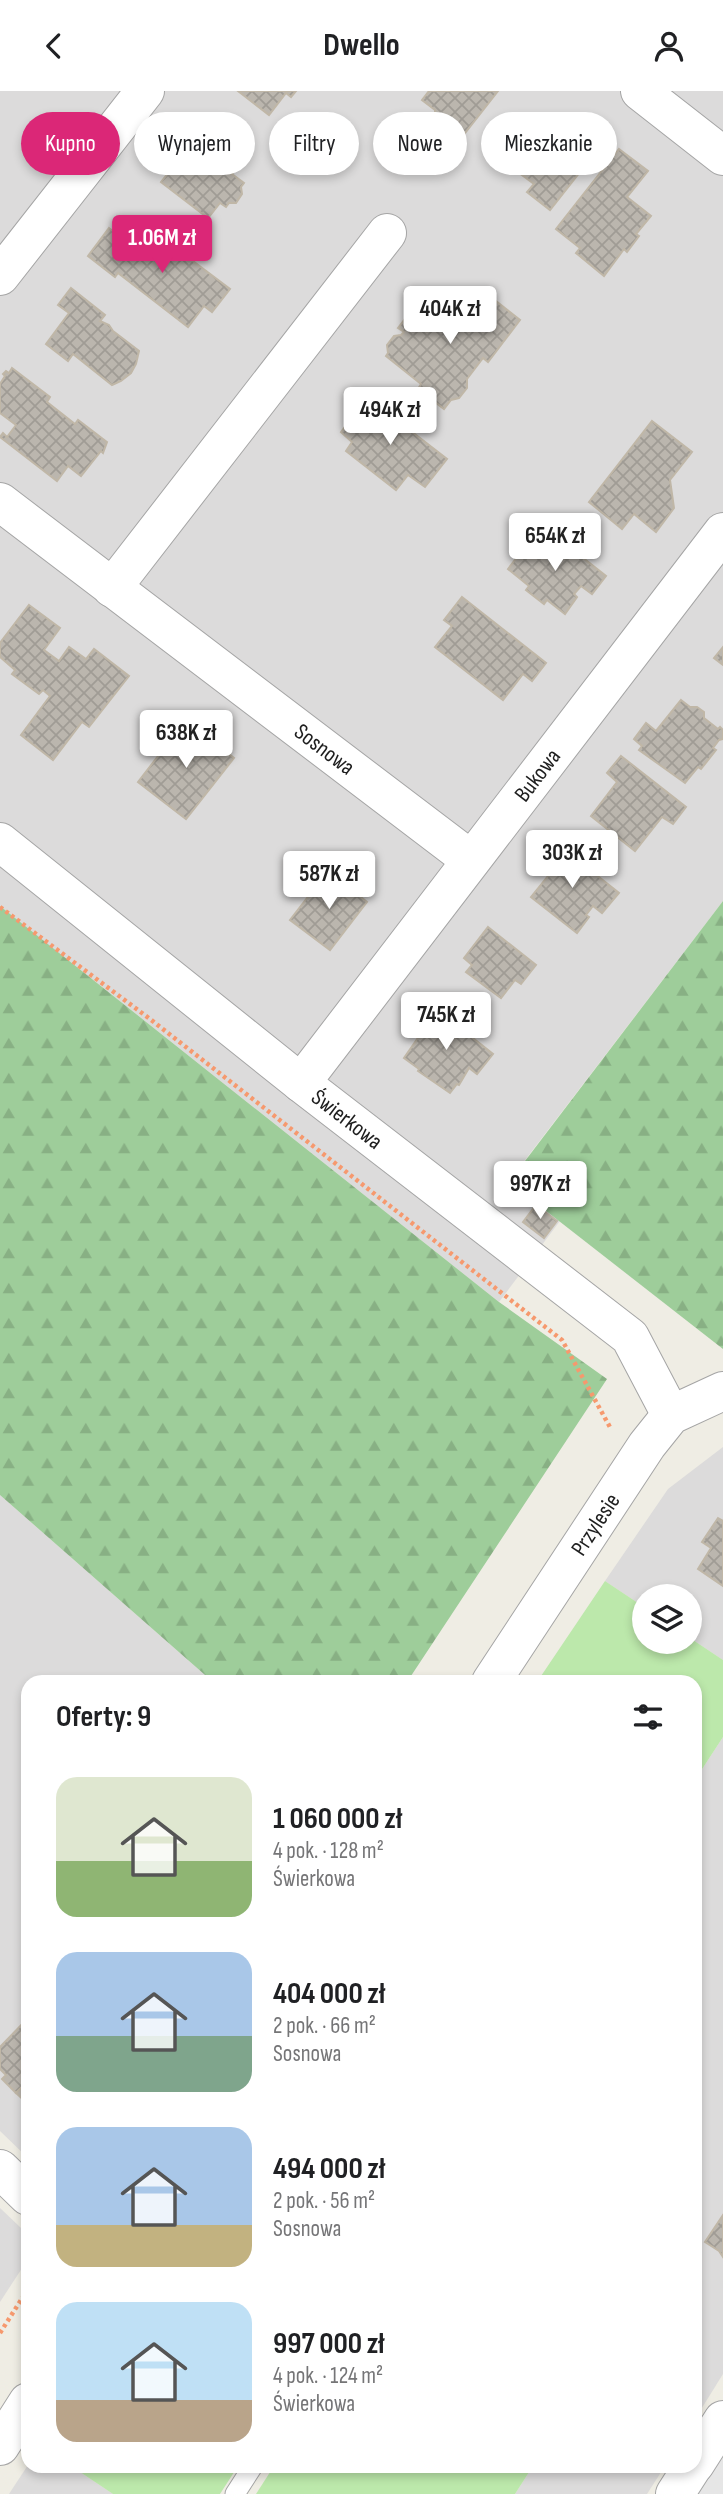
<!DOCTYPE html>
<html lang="pl">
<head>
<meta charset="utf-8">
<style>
	:root { --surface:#fff; --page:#f2f2f2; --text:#202124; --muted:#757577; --accent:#db2777 }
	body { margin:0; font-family:"Sofia Sans Condensed",sans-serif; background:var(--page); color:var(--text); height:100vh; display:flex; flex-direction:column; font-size:26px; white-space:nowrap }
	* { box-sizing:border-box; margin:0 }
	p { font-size:23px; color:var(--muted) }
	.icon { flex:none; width:38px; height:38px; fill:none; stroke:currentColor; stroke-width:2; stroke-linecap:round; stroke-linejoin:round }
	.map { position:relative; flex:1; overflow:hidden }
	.drawer { position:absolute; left:21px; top:1584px; width:681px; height:798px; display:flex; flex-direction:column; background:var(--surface); border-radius:21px; box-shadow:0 4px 10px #0003 }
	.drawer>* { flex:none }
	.guide { position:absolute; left:21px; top:21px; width:682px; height:63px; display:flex; gap:14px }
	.fabs { position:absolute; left:632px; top:1493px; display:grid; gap:14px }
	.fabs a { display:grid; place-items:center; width:70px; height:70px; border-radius:50%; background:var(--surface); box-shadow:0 4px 10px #0003; font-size:35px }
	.price { position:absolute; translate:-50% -60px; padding:0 16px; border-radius:7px; background:#fff; color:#222; font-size:23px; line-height:46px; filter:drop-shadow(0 2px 4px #0008) }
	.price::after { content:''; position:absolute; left:50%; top:42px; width:21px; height:16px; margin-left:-10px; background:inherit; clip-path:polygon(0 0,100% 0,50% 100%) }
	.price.on { background:var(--accent); color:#fff }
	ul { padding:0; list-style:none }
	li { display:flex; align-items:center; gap:21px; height:175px; padding:0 35px }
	li span { display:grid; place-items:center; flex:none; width:196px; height:140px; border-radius:21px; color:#555 }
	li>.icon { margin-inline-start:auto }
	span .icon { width:84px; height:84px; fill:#fffc; stroke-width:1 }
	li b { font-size:30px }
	h2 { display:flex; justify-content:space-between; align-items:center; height:84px; padding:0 35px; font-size:30px }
	.chip { padding:0 24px; border-radius:32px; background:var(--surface); box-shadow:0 4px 10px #0003; font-size:24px; line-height:63px }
	.chip.on { background:var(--accent); color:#fff }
	header { display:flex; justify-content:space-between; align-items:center; height:91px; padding:0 35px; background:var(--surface); font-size:32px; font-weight:700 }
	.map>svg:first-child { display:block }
</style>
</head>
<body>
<header><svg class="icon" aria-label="back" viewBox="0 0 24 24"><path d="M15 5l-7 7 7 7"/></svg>Dwello<svg class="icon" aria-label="person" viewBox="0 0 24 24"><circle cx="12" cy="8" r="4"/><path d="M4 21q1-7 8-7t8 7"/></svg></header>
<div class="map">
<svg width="723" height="2403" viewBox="0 0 723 2403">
	<defs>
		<pattern id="forest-firs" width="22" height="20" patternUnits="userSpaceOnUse" patternTransform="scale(1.75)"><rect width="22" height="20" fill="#9ecd9a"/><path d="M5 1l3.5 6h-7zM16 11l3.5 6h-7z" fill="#88b084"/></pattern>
		<pattern id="building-cross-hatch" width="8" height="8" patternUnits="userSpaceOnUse" patternTransform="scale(1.75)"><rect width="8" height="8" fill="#bbb6ae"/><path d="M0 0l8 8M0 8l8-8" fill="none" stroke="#a09c95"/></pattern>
	</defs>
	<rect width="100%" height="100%" fill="#efede4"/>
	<g fill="#dcdbdb">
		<path d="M0 0H723V810L509 1090 560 1130 499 1211 0 815Z"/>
		<path d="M723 1356V1569L690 1547V1505H644V1516L605 1490 668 1398Z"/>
		<path d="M0 1404 213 1591H28V2067L0 2040Z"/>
		<path d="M723 1646V2283L695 2328V1689Z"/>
		<path d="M0 2117 21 2137 28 2157V2168L0 2211Z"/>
		<path d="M28 2374 71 2375 113 2403H9Z"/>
		<path d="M533 2375H665L647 2403H515Z"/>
	</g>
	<g fill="#bce8ab">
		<path d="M605 1490 644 1516V1550H690V1547L723 1569V1646L695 1689V1591H537Z"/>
		<path d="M71 2375H238L220 2403H113Z"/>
		<path d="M274 2375H533L515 2403H256Z"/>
	</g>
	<g fill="url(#forest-firs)">
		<path d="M723 810V1258L509 1091Z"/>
		<path d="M0 815 499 1211 607 1288 407 1591H213L0 1404Z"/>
	</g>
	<path fill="#e6e6e6" d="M723 2362V2403H696Z"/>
	<g fill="url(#building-cross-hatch)" stroke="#c0b7a7" stroke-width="2">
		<path d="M238 0H296L291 6 286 2 269 24Z"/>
		<path d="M429 0H498L465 42 452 32 442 35 435 30V19L422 9Z"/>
		<path d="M546 24 576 46 580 41 599 57 550 119 527 101 534 93 507 73Z"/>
		<path d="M204 37 244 68 232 83 244 92 241 96 242 103 236 112H229L226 116 220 112 208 127 161 91Z"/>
		<path d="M619 58 648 80 627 106 651 125 636 143 639 145 627 161 624 158 604 185 576 162 580 157 556 138Z"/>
		<path d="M109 137 141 163 157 143 230 198 212 221 204 215 188 236 118 182 115 186 88 165Z"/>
		<path d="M71 197 105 224 100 230 109 234 113 240 139 260 136 273 131 282 121 290 112 294 73 263 68 270 46 253 69 222 58 214Z"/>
		<path d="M482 199 520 229 488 271 483 267 467 288V297L459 307 451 309 444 318 418 298 421 293 386 265 388 262 387 254 394 245 401 244 404 241 398 237 418 211 452 238Z"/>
		<path d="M12 277 50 306 47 311 75 333 78 329 107 351 103 362 101 360 81 385 68 375 57 390 0 346 3 342 7 346 16 334 0 322V293L5 285 3 283 6 280 9 282Z"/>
		<path d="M367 306 447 368 425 396 408 384 396 399 346 360 352 351 341 341Z"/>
		<path d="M652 330 692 361 670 389 674 417 656 441 634 423 622 438 589 411Z"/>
		<path d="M535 443 553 456 559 448 606 485 592 503 581 495 574 503 577 506 565 523 547 509 544 513 526 499 529 495 508 478Z"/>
		<path d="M462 506 546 572 532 590 523 583 503 609 435 556 452 535 444 529Z"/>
		<path d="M29 514 60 537 44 559 59 570 69 556 86 568 94 558 129 585 89 636 82 631 53 669 21 644 50 605 43 599 39 603 12 583 15 579 0 566V552Z"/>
		<path d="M723 556V574L714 567Z"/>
		<path d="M681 609 690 616H697L704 621V627L718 638 720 636 723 639V648L719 649 713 657 716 659 701 678 698 676 685 692 639 659 642 655 634 648 646 632 656 640Z"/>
		<path d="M186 629 205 645 203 647 213 655 215 652 234 667 186 728 138 691Z"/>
		<path d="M621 665 686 716 673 733 662 726 635 760 591 725 617 691 607 682Z"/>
		<path d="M556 752 619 802 602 822 593 815 586 824 589 826 577 842 531 806 553 779 542 771Z"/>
		<path d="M328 780 367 811 330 859 290 829Z"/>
		<path d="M488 836 536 874 521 893 515 889 501 907 466 881 472 874 464 867Z"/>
		<path d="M435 917 493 963 477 983 469 977 459 994 457 993 450 1002 418 980 419 978 404 967 424 938 421 935Z"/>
		<path d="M536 1114 557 1130 544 1147 523 1131Z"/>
		<path d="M718 1427 723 1430V1495L698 1478 711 1457 702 1451Z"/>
		<path d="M28 1927V1990L16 2002 2 1988 6 1984 0 1978V1956Z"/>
		<path d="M28 1990V2013L16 2002Z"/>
		<path d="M723 2124V2166L719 2160 705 2151Z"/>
	</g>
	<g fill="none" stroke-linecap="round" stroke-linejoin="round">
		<g stroke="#a5a5a5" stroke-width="21">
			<path id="lane" d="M235 2403 253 2375"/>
		</g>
		<g stroke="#a5a5a5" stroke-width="40">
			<g id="street">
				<path d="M640 0 723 65"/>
				<path d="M0 185 145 0"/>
				<path id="s1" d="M0 411 471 769"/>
				<path d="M112 497 387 142"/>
				<path id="s2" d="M0 751 301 992 630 1246 671 1324"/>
				<path id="s3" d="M301 992 723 441"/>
				<path id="s4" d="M491 1591 647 1354 671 1324 723 1300"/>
				<path d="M0 2078 28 2105"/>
				<path d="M0 2355 28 2311"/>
				<path d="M695 2373 723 2329"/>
				<path d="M675 2403 693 2375"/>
			</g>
		</g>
		<g stroke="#f6996e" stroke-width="4.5" stroke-dasharray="3.5 3.5" stroke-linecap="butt">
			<path d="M0 816 150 928 562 1249 611 1338"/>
			<path d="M0 2242 28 2198"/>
		</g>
		<use href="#lane" stroke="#fff" stroke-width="19"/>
		<use href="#street" stroke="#fff" stroke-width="38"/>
	</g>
	<g text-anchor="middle" stroke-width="5" stroke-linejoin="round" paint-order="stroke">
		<g font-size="23" fill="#1e1e1e" stroke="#fff">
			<text dy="8" stroke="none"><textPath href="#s1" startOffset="408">Sosnowa</textPath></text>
			<text dy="8" stroke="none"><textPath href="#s3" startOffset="388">Bukowa</textPath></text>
			<text dy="8" stroke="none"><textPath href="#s2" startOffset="444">Świerkowa</textPath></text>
			<text dy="8" stroke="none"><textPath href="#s4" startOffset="189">Przylesie</textPath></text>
		</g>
	</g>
</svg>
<div class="fabs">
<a><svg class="icon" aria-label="layers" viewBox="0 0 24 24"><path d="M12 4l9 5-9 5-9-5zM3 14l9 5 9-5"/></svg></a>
</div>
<b class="price on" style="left:162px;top:184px">1.06M zł</b>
<b class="price" style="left:450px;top:255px">404K zł</b>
<b class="price" style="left:390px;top:356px">494K zł</b>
<b class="price" style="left:555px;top:482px">654K zł</b>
<b class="price" style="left:186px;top:679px">638K zł</b>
<b class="price" style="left:572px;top:799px">303K zł</b>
<b class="price" style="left:329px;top:820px">587K zł</b>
<b class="price" style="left:446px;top:961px">745K zł</b>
<b class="price" style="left:540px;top:1130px">997K zł</b>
<div class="guide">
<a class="chip on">Kupno</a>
<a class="chip">Wynajem</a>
<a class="chip">Filtry</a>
<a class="chip">Nowe</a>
<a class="chip">Mieszkanie</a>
</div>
<section class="drawer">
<h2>Oferty: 9<svg class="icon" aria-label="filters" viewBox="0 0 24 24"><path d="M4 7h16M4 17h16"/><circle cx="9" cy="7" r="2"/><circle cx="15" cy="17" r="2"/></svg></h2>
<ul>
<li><span style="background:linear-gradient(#dfe7d0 60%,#8fb573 0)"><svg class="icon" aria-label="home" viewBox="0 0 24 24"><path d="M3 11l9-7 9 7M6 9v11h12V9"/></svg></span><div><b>1 060 000 zł</b><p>4 pok. · 128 m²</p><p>Świerkowa</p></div></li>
<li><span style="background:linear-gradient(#a9c7e8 60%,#7fa58c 0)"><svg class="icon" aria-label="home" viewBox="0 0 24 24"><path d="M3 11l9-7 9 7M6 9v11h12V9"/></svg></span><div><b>404 000 zł</b><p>2 pok. · 66 m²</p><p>Sosnowa</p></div></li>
<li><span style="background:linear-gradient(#a9c7e8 70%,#c2b280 0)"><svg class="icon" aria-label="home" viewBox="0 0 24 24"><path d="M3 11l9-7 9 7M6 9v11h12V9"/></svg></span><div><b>494 000 zł</b><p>2 pok. · 56 m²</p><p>Sosnowa</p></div></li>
<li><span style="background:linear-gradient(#bfe0f5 70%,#b9a48a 0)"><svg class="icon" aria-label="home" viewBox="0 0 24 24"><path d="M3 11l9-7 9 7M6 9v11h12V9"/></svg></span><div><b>997 000 zł</b><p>4 pok. · 124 m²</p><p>Świerkowa</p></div></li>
</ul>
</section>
</div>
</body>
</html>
